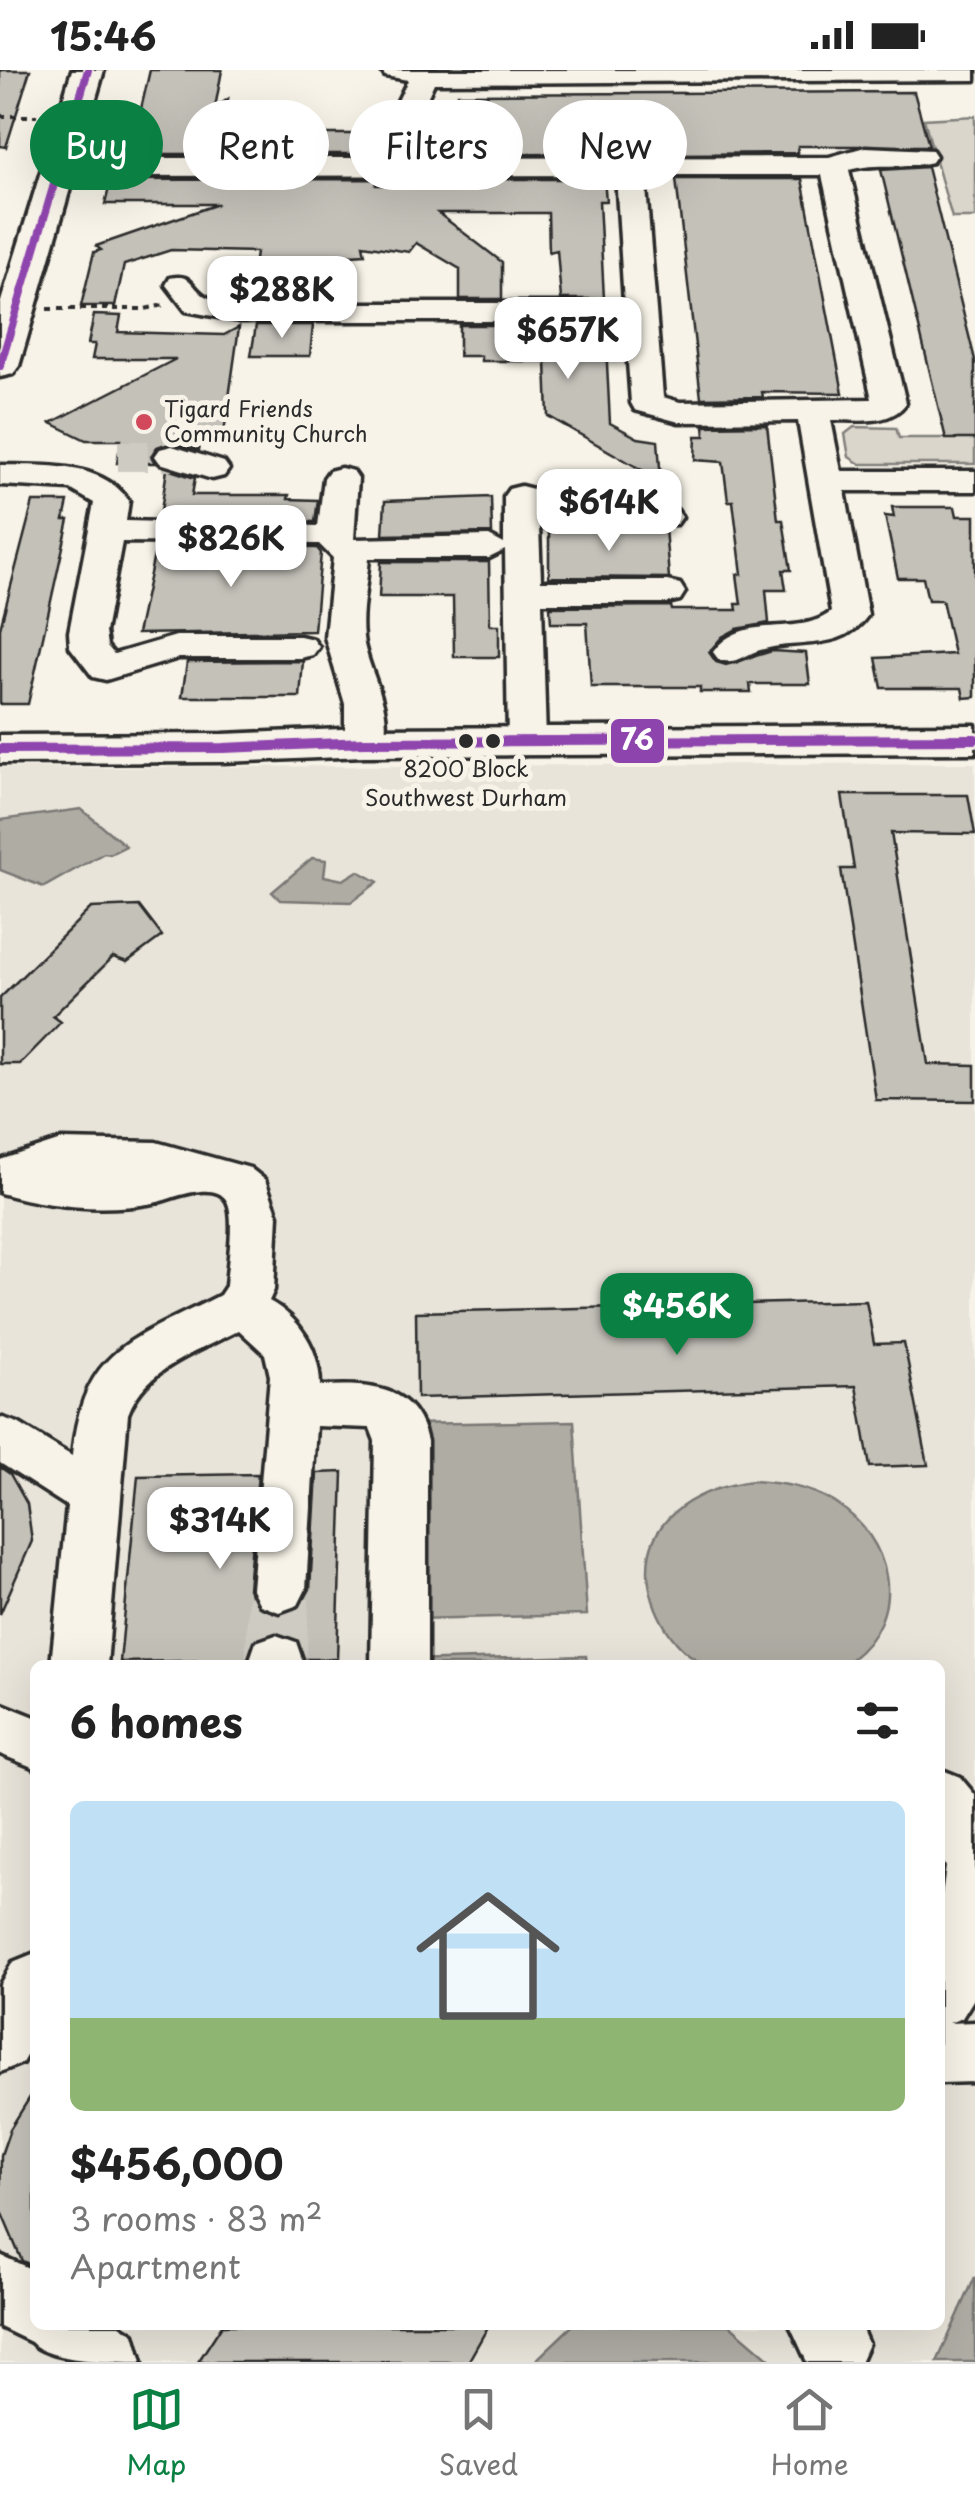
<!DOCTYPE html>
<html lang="en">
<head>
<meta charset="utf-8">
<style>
	:root { --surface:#fff; --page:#f2f2f2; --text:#222; --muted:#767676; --line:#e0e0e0; --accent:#0b8043 }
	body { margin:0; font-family:"Playpen Sans",sans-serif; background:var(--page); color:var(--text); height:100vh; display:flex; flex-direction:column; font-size:38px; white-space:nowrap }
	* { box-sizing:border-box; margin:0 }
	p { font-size:32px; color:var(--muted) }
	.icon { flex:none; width:55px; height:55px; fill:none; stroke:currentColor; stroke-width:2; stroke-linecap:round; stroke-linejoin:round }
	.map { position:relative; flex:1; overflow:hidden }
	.sheet { position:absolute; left:30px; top:1590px; width:915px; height:670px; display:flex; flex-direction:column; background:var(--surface); border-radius:15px; box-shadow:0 10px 40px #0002 }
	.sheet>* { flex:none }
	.guide { position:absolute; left:30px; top:30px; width:915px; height:90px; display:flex; gap:20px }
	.price { position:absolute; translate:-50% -85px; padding:0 22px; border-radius:20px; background:#fff; color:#222; font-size:32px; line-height:65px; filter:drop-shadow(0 2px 5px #0008) }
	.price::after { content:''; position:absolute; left:50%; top:60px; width:30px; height:22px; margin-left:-15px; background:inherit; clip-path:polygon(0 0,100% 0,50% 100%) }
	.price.on { background:var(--accent); color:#fff }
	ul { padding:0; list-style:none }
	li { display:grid; align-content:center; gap:20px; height:530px; padding:0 40px }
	li span { display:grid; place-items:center; height:310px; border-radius:15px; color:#555 }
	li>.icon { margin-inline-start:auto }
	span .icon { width:180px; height:180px; fill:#fffc; stroke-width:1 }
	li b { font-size:42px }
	h2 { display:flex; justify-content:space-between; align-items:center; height:120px; padding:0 40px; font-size:42px }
	.tag { padding:0 35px; border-radius:45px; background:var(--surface); box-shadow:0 10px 40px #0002; font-size:35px; line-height:90px }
	.tag.on { background:var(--accent); color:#fff }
	.status { display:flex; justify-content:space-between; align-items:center; height:70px; padding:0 50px; background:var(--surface); direction:ltr }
	.status svg { height:28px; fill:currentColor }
	.tab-bar { display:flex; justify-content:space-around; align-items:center; height:140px; border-top:2px solid var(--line); background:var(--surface); font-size:28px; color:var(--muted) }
	.tab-bar a { display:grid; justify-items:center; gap:5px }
	.tab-bar .on { color:var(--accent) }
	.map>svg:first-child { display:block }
</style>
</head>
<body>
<div class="status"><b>15:46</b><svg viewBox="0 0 49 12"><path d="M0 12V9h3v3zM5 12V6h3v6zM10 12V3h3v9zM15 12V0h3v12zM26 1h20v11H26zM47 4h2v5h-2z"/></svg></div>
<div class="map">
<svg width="975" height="2292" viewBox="0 0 975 2292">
	<rect width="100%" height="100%" fill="#f7f3e8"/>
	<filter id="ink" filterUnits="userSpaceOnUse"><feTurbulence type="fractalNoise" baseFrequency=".01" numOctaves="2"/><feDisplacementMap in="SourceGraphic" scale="20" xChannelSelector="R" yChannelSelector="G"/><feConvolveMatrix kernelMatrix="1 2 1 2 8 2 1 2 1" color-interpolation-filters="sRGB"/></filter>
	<g filter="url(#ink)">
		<path fill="#e8e4da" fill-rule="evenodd" d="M975 693V2292H0V698ZM35 1595H940V2255H35Z"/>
		<g fill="#dad6cc" stroke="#82807c" stroke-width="2.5">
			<path d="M975 46V148H952L924 49Z"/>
			<path d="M854 357 896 358 899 368H975V394H860L849 387 845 364Z"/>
		</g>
		<g fill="#afaca4" stroke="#7a7874" stroke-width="2.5">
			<path d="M81 739 126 776 110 784 104 783 44 817 0 800V750Z"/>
			<path d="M312 788 326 790 324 806 343 810 358 801 378 812 351 832 280 830 272 822Z"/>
			<path d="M574 1351 587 1545 414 1549 411 1354Z"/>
			<path d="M753 1411C782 1413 809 1417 834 1432 892 1468 910 1545 850 1590 836 1600 808 1595 791 1595 766 1595 738 1599 714 1595 675 1589 648 1536 648 1501 647 1443 705 1417 753 1411Z"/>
			<path d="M586 1586 587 1595H410V1591Z"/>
			<path d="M975 2207V2292H937Z"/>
			<path d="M573 2255H730L773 2292H534Z"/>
		</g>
		<g fill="#c4c1b9" stroke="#2b2b2b" stroke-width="2.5">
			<path d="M0 0H30L6 77 0 76Z"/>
			<path d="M150 0H222L215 38 228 29 222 64H380L378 84H117L122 65H135Z"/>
			<path d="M914 22 929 76H798L797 83 673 84 672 79H618L603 84H440L441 64H474L446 55 447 28H458V24Z"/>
			<path d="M927 97 975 290V369H946L881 100Z"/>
			<path d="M377 109 376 115H440V109H604L606 131H599L604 229H561L557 180 549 182 548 143H438L502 192V229H460V199L416 173 409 182 363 175 365 184 336 186 333 211H317L316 229H259L261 214H252L256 182 171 180 124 195 115 236H81L94 182 101 180 96 176 218 134H105L111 110Z"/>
			<path d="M676 109H802L843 323 762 322 763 327 701 328Z"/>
			<path d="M94 245 121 246 118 262 224 265 239 257 223 370H201L199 380 171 372 157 377 151 386 155 393H117L121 370H86L51 353 176 289H92L95 274H88Z"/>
			<path d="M256 255H313L310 286H251Z"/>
			<path d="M459 255H501V263H562V255H605L610 353 638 368 658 371 661 411 548 346 546 291H481V286H459Z"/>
			<path d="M767 355 778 450H783L791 500H783L786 520H766L769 553 737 559 722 567 709 582 716 592 726 595 772 581 806 583 810 614H750L751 622H700V617H591L587 553H551L550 537 671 536 672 540H737L736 534H741L737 504H742L733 431H728L723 392 695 390 696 366H705L704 356Z"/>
			<path d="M167 399 195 408 192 425H289L288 429 318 430 315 452 160 448Z"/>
			<path d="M548 418H661L663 433 548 432Z"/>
			<path d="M491 427 492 463 383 465 385 431Z"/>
			<path d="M33 432H68L64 450H69L28 634H0V558Z"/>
			<path d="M892 437H955L957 446H975V627L964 628 962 618H882L876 588 954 584 942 530H928L923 508H898L885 446 894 447Z"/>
			<path d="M665 458 669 508 549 507V461Z"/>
			<path d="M156 476 317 478 321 483 314 561 137 564Z"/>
			<path d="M381 492H489L490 555H499V587H454L453 527H379Z"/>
			<path d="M303 591 300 627H182L187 592Z"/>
			<path d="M842 725H968L975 764 891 763 928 994 975 995V1031L876 1030 841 799H854Z"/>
			<path d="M139 836 162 866 127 892 113 887 53 946 61 952 20 994H0V928L91 838Z"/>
			<path d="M866 1231 874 1274 904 1273 928 1395 870 1397 856 1316 417 1328 416 1242Z"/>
			<path d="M0 1397 10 1404 27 1434 32 1471 0 1544Z"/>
			<path d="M343 1402 337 1589H306L297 1568 275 1561 255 1568 246 1590 120 1592 138 1406 258 1404 248 1519 259 1539 280 1546 299 1539 310 1519 317 1403Z"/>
			<path d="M35 2019V2197L22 2191 0 2139 1 2085 10 2059Z"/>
			<path d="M222 2255H489L468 2292H198Z"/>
		</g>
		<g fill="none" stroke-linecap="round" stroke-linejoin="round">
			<path stroke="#cecbc2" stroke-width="30" stroke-dasharray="30 15" stroke-linecap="butt" d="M118 386H172"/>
			<path stroke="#cecbc2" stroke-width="61" stroke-dasharray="61 30" stroke-linecap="butt" d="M276 1589 279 1519"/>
			<g stroke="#2b2b2b" stroke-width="7">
				<g id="minor">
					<path d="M381 0H975V10L434 13 423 37 420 88 829 87 865 77 932 80 936 86 932 92C905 99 876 92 849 100L906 333C890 356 857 350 831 350L841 401H975V421H845L868 545C843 582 801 569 764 579 745 583 740 595 719 590L713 582C742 541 797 569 831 542L798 351 679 352 635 340 631 333 625 251H240L186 241 166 215 170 208C192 203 190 216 205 226 216 232 228 232 240 233H624L616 105 59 106 49 103 45 97 49 91 59 88H391L395 37 408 10 385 6ZM645 105H822L872 329 680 332 663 327Z"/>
					<path d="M172 376 224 392 229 399 224 406 212 409 160 393 155 386 160 379Z"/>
					<path d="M0 395C43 396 102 391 129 431L126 451 318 456 324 408 329 401 341 398 353 401 358 408 354 469 489 466 504 474V426L509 419 521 416 533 419 539 436 665 437 677 440 682 447 677 454 539 457 541 511H667L680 514 685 522 680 530 667 533H542L546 671 541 679 527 683 513 679 508 671 505 480 489 488H369C367 513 360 542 363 567 366 601 401 647 378 680L364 684 350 680 345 672V634L325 567 333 488 319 474 122 472 105 562 107 576 114 584 176 566H300L313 569 319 577 313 585 300 588H179L106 610 93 607 70 577 69 562 94 433 70 419 0 415Z"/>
					<path d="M61 1070 156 1072 250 1098 265 1110 278 1145 274 1220 269 1231C300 1248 320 1280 320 1316 371 1314 414 1314 427 1371V1595H371L375 1371 370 1358 316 1356 306 1519 298 1535 279 1542 260 1535 252 1519 270 1306 265 1284 239 1260C197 1282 145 1298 128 1344L107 1595H51L67 1436 0 1393V1347L18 1353 72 1386C83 1276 132 1271 220 1225L226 1216C227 1197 236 1148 227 1131 214 1109 172 1129 154 1133 103 1142 50 1137 0 1123V1090Z"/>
					<path d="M276 1565 296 1572 304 1595H248L256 1572Z"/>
					<path d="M0 1633 35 1647V1698L0 1684Z"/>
					<path d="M940 1699 960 1707 975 1725V1927L962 1948 949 1953 975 1952V2012L940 2013V1840L946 1797 940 1782Z"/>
					<path d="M35 1883V1970L22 1993 0 2002V1914L13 1892Z"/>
					<path d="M0 2185 35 2201V2255H120L134 2264 142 2292C111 2292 48 2292 31 2272L0 2257Z"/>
					<path d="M790 2255H860L868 2274 860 2292H807Z"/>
				</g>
			</g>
			<g stroke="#2b2b2b" stroke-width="7">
				<g id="major">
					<path d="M72 0H104L19 296 13 304 0 307V235Z"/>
					<path d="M975 655V683L364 686 223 692 0 693V665L223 664 364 658Z"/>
				</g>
			</g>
			<g stroke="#2b2b2b" stroke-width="4" stroke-dasharray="6 5" stroke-linecap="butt">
				<path d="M0 46H37"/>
				<path d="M47 239H145L164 235"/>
			</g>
			<use href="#minor" fill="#f7f3e8" fill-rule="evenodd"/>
			<use href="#major" fill="#f7f3e8" fill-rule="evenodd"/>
			<g stroke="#f7f3e8" stroke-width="12">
				<path id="bus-1-far1" d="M0 296 88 0"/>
			</g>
			<g stroke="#f7f3e8" stroke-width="16">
				<path id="bus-1" d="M0 679 223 678 364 672 975 669"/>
			</g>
			<use href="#bus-1-far1" stroke="#8e44ad" stroke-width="8"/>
			<use href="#bus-1" stroke="#8e44ad" stroke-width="10"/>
		</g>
	</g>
	<circle fill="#d1495b" stroke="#f7f3e8" stroke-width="4" cx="144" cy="352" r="10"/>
	<g fill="#2b2b2b" stroke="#f7f3e8" stroke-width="4">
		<circle cx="466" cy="671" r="9"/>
		<circle cx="493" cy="671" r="9"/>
	</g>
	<g text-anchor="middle" stroke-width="10" stroke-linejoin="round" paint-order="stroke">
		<g font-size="22" fill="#2b2b2b" stroke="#f7f3e8" text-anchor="start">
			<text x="164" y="347">Tigard Friends<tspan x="164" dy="25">Community Church</tspan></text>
		</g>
		<g font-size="22" fill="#2b2b2b" stroke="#f7f3e8">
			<text x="466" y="707">8200 Block<tspan x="466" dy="29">Southwest Durham</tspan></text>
		</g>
	</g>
	<rect stroke="#f7f3e8" stroke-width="4" x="609" y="647" width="57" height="48" rx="10" fill="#8e44ad"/>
	<g font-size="28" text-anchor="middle" font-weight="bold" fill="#fff">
		<text x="637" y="680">76</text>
	</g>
</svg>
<b class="price" style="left:282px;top:271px">$288K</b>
<b class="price" style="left:568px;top:312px">$657K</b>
<b class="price" style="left:609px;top:484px">$614K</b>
<b class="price" style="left:231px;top:520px">$826K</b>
<b class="price on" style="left:677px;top:1288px">$456K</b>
<b class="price" style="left:220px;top:1502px">$314K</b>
<div class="guide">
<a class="tag on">Buy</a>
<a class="tag">Rent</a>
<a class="tag">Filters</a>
<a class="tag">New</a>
</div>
<section class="sheet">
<h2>6 homes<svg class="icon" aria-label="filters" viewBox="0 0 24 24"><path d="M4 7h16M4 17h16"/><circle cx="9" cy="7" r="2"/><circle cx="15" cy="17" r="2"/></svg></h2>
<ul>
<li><span style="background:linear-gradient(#bfe0f5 70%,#8fb573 0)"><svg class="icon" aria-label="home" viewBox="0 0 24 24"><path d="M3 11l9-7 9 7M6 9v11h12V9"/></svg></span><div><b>$456,000</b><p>3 rooms · 83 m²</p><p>Apartment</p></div></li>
</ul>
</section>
</div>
<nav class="tab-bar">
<a class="on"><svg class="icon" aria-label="map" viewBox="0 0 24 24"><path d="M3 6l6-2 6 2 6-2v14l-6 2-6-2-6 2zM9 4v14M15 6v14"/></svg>Map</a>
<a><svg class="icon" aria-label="saved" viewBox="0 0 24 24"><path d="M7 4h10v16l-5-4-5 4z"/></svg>Saved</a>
<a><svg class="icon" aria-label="home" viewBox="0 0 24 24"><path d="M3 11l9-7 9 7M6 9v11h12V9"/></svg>Home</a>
</nav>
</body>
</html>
